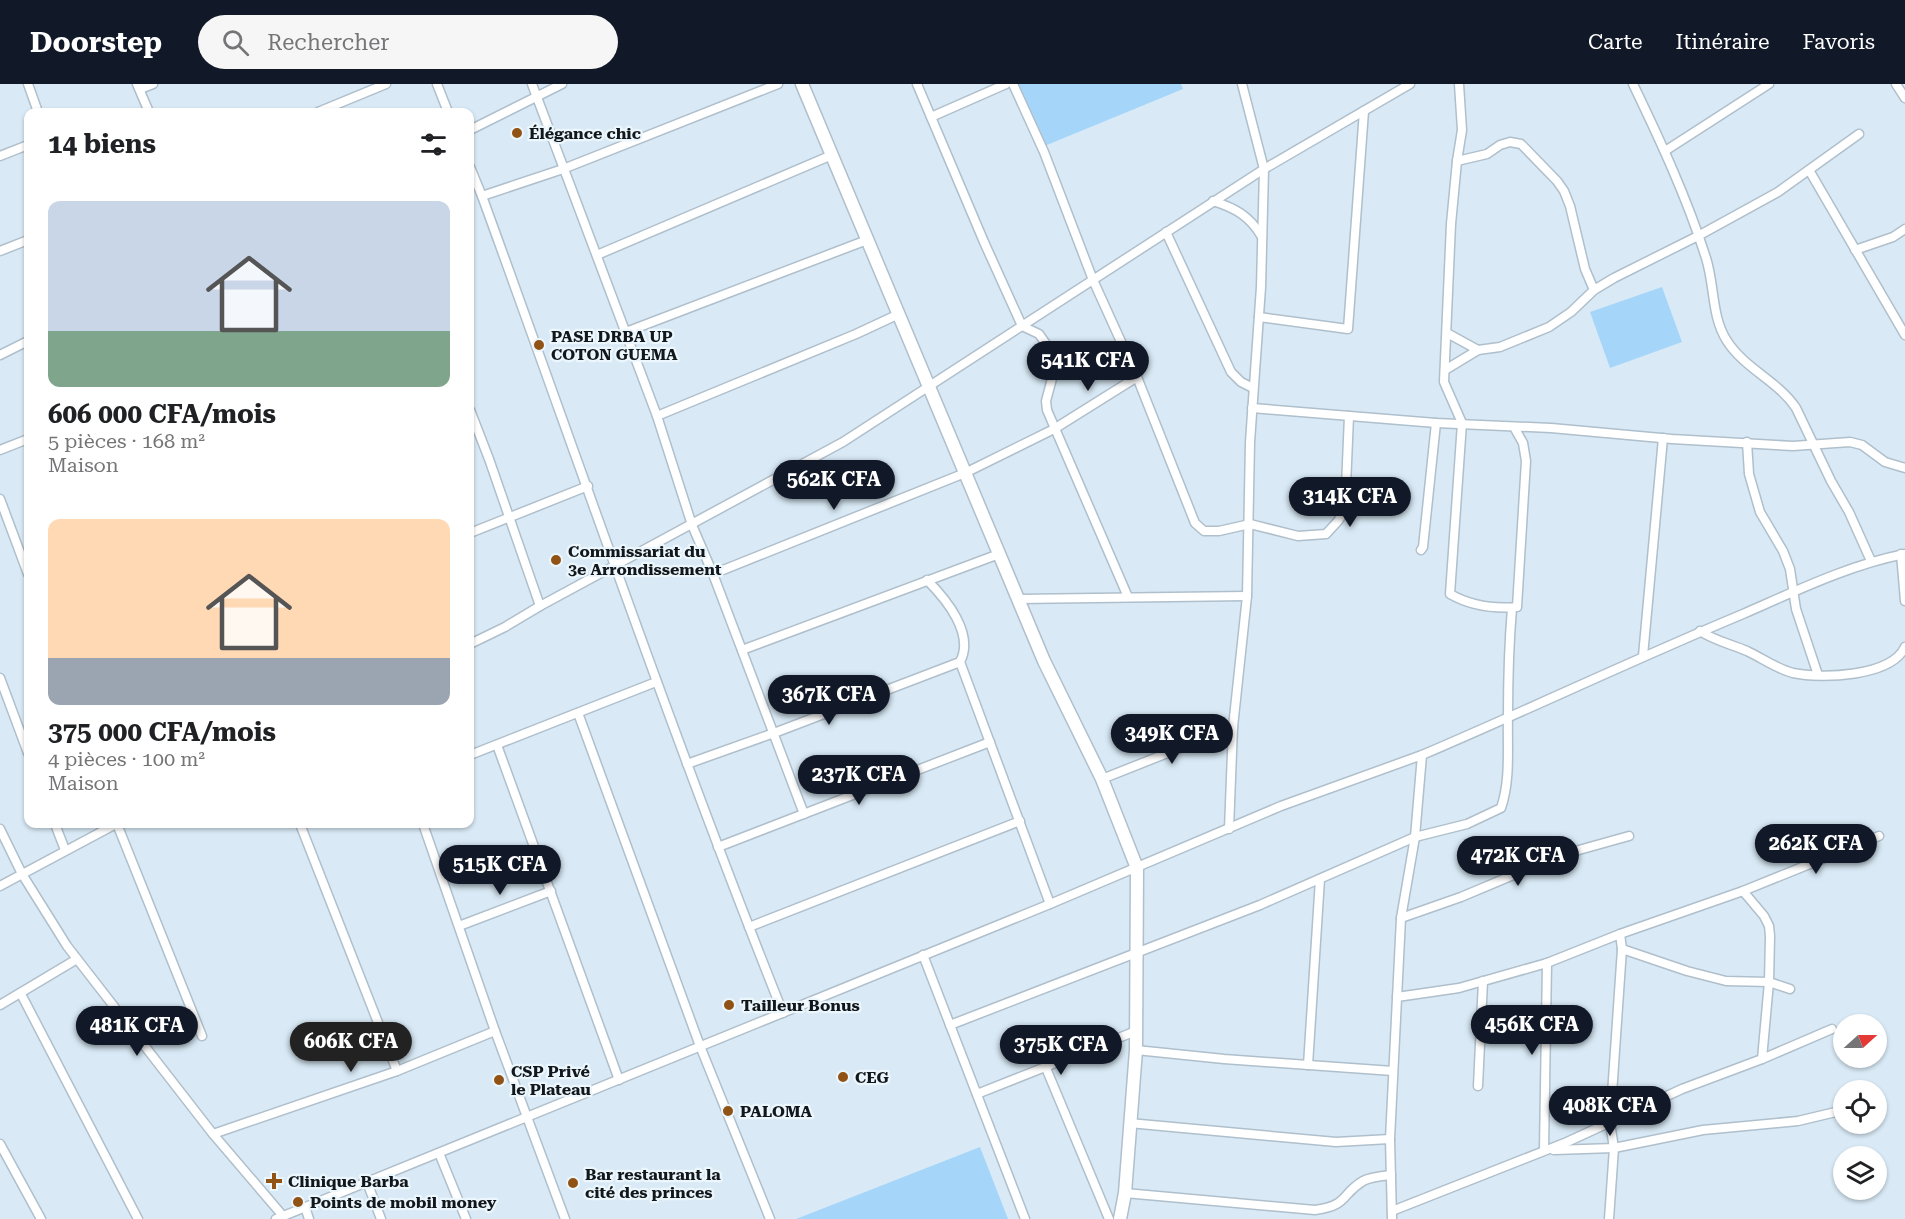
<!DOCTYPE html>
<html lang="fr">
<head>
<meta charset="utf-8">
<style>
	:root { --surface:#fff; --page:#f6f6f6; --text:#202124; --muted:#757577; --accent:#111827 }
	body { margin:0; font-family:"Roboto Serif",serif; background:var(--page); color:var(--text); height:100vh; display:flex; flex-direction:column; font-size:22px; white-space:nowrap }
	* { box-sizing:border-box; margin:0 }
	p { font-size:20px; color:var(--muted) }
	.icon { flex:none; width:33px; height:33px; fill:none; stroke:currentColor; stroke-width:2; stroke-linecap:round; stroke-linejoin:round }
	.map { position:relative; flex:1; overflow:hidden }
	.drawer { position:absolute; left:24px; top:24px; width:450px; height:720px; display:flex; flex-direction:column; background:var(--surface); border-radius:12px; box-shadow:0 2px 4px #0004 }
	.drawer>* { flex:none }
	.needle { width:39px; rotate:69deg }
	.buttons { position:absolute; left:1833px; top:930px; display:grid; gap:12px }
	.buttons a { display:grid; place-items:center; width:54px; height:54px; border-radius:50%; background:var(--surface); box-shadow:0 2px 4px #0004; font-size:30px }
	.price { position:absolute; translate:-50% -51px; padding:0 14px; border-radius:21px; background:var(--accent); color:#fff; font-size:20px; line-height:39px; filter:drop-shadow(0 2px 3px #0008) }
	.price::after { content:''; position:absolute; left:50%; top:36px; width:18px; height:14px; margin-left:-9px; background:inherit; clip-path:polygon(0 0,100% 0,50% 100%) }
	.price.current { background:#222; color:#fff }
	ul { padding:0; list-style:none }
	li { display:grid; align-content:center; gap:12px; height:318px; padding:0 24px }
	li span { display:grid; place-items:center; height:186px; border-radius:12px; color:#555 }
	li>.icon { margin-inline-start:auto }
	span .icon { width:108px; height:108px; fill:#fffc; stroke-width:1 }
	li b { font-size:26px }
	h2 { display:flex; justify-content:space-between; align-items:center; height:72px; padding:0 24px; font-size:26px }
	header { display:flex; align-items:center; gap:36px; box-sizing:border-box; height:84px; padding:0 30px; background:var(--accent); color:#fff }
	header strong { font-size:28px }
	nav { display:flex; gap:33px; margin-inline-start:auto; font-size:21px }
	.search { width:420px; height:54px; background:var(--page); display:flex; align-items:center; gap:15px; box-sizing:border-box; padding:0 21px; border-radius:33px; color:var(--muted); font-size:22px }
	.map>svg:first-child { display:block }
</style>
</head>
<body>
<header>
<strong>Doorstep</strong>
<div class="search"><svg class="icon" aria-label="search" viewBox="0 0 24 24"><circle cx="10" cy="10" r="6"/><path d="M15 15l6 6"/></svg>Rechercher</div>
<nav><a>Carte</a><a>Itinéraire</a><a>Favoris</a></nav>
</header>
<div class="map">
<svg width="1905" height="1135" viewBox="0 0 1905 1135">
	<rect width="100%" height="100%" fill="#d9eaf6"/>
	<g fill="#a5d6fa">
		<path d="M1016 0H1181L1183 5 1042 63Z"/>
		<path d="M1662 203 1682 258 1610 284 1590 228Z"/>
		<path d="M980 1063 1008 1135H796Z"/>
	</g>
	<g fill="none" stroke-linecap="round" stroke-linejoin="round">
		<g stroke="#afbfcb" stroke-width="11">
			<g id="street">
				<path d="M28 0 38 28"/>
				<path d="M137 0 149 28"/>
				<path d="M437 0 448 28"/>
				<path d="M532 0 657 332 692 441 713 490 804 730"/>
				<path d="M917 0 984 158 1022 242 1039 250 1046 260 1054 287 1046 317 1047 326 1128 513"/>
				<path d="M1013 0 1044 68 1093 196 1137 293 1195 439 1204 447H1219L1250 440 1298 452 1326 450 1338 437 1345 426 1349 332"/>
				<path d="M1459 0 1462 46 1457 77 1451 140 1444 298 1462 339 1450 510C1471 522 1493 525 1517 523L1526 377 1523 359 1514 343"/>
				<path d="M1633 0C1660 56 1687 114 1706 174 1715 202 1711 232 1727 257 1745 285 1778 297 1796 324L1831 397 1849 428 1871 477"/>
				<path d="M1896 0 1905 14"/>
				<path d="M140 5 153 0"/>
				<path d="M318 28 386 0"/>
				<path d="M931 33 1006 0"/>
				<path d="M470 46 562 0"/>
				<path d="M1665 67 1769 0"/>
				<path d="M0 72 28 61"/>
				<path d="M1457 77 1487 70 1500 61 1510 58 1521 60 1557 97 1564 107 1570 122 1585 185 1594 206"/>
				<path d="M470 83 482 112C581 384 675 659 783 929"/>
				<path d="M1809 86 1905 251"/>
				<path d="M482 112 563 85 778 0"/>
				<path d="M1213 117C1235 124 1250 132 1262 153"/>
				<path d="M1166 148 1231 288 1241 298 1253 304"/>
				<path d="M1855 166 1893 153 1905 145"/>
				<path d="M0 167 28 156"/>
				<path d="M597 171 832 71"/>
				<path d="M1259 233 1348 245 1364 27"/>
				<path d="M626 248 867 156"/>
				<path d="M1447 249 1478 266"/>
				<path d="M0 271 28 257"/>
				<path d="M1445 286 1478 266 1500 263 1549 243 1571 228 1594 206 1614 194 1698 152 1778 108 1859 50"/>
				<path d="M1252 324 1436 339 1551 344 1672 355 1793 362 1850 358 1862 361 1885 378 1905 384"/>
				<path d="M470 326 489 375 540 522"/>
				<path d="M657 332 856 250 899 230"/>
				<path d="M1747 358 1749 390 1760 428 1783 467 1790 485 1796 525 1818 591"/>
				<path d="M0 366 28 355"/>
				<path d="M0 415 28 490"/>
				<path d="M470 449 588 402"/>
				<path d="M1421 466 1423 463 1436 339"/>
				<path d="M1901 470 1905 517"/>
				<path d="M713 490 965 389 1054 345 1137 293"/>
				<path d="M1018 515 1247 512"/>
				<path d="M1700 547C1715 557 1731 560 1747 567 1762 574 1777 585 1793 589 1821 595 1891 593 1905 563"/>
				<path d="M470 560 505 543 540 522 843 358 1264 85 1410 0"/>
				<path d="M742 566 999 470"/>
				<path d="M1643 572 1663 354"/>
				<path d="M960 578 1050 820"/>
				<path d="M0 594 28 669"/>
				<path d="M578 629 700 962 770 1135"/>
				<path d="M497 661 619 996"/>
				<path d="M470 671 656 598"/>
				<path d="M1422 671C1530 625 1635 575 1743 530 1796 507 1849 481 1905 470"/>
				<path d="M687 680 774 649 960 578C975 550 946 515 927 496"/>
				<path d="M1102 695 1233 643"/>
				<path d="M55 740 65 766"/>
				<path d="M117 740 202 952"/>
				<path d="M300 740 397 987"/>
				<path d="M423 740 495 947 565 1135"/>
				<path d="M0 745 22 790 67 862 213 1050 283 1132"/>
				<path d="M1229 745 1233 643 1247 512 1250 358 1261 203 1264 85 1242 0"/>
				<path d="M718 763 990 658"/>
				<path d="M0 802 116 740"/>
				<path d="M1743 807 1764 832 1769 842 1770 852 1769 898 1762 975"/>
				<path d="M1401 834 1461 813 1561 771 1629 752"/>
				<path d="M459 842 551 807"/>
				<path d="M749 843 1020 737"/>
				<path d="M1622 865 1687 887 1726 897 1769 898 1790 905"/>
				<path d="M923 871 1025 1135"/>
				<path d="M21 910 138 1135"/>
				<path d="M1397 913 1459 904 1547 879 1620 850 1743 807 1879 752"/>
				<path d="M0 921 77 875"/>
				<path d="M950 941 1260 821 1415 753 1467 740 1501 724C1511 695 1507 662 1508 631 1508 595 1509 560 1512 524"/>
				<path d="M1136 966 1224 975 1393 987"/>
				<path d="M1308 981 1320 795"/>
				<path d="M1046 984 1109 1135"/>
				<path d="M1478 1002 1483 897"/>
				<path d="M977 1010 1136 947"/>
				<path d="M1129 1039 1336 1058 1390 1055"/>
				<path d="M213 1050 397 987 495 947"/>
				<path d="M0 1060 41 1135"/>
				<path d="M1544 1066 1547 879"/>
				<path d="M1554 1066 1614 1064 1703 1046 1798 1037 1844 1026"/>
				<path d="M439 1069 466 1135"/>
				<path d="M367 1098 381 1135"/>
				<path d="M1125 1109 1315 1126C1349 1121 1340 1111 1363 1097 1370 1093 1382 1092 1391 1091"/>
				<path d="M305 1123 309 1135"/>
				<path d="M1392 1127 1567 1058 1682 1005 1762 975 1832 945"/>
				<path d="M276 1135 1050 820 1281 722 1422 671 1415 753 1401 834 1390 1055 1392 1135"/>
				<path d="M1609 1135 1614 1064 1610 1039 1622 865 1620 850"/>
			</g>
		</g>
		<g stroke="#afbfcb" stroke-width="15">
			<path id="secondary" d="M802 0 1044 577 1102 695 1137 784 1136 966 1125 1109 1120 1135"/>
		</g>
		<use href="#street" stroke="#fff" stroke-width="8"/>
		<use href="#secondary" stroke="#fff" stroke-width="12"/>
	</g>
	<g fill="#905315" stroke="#ecf6fd" stroke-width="2">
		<circle cx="517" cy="49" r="6"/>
		<circle cx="539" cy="261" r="6"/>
		<circle cx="556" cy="476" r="6"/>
		<circle cx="729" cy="921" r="6"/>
		<circle cx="843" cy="993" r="6"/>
		<circle cx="499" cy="996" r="6"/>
		<circle cx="728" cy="1027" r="6"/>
		<path d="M271 1088h6v6h6v6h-6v6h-6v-6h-6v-6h6z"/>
		<circle cx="573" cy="1099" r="6"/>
		<circle cx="298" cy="1118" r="6"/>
	</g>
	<g text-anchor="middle" stroke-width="4.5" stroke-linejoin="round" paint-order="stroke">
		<g font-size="16" font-weight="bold" fill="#11171b" stroke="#ecf6fd" text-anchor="start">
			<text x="529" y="55">Élégance chic</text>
			<text x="551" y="258">PASE DRBA UP<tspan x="551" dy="18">COTON GUEMA</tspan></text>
			<text x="568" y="473">Commissariat du<tspan x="568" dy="18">3e Arrondissement</tspan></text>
			<text x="741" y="927">Tailleur Bonus</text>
			<text x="511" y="993">CSP Privé<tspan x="511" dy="18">le Plateau</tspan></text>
			<text x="855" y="999">CEG</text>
			<text x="740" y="1033">PALOMA</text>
			<text x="585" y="1096">Bar restaurant la<tspan x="585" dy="18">cité des princes</tspan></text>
			<text x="288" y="1103">Clinique Barba</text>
			<text x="310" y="1124">Points de mobil money</text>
		</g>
	</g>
</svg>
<div class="buttons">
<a><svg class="needle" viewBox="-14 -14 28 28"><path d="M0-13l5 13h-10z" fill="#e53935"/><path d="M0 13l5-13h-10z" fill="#757577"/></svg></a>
<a><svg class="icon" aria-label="locate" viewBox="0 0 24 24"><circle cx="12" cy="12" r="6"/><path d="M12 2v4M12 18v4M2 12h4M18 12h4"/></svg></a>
<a><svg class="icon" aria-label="layers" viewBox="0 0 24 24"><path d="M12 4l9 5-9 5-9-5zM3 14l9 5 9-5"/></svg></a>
</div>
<b class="price" style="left:1088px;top:308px">541K CFA</b>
<b class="price" style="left:834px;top:427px">562K CFA</b>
<b class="price" style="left:1350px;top:444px">314K CFA</b>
<b class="price" style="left:829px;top:642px">367K CFA</b>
<b class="price" style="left:1172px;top:681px">349K CFA</b>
<b class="price" style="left:859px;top:722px">237K CFA</b>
<b class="price" style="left:1816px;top:791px">262K CFA</b>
<b class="price" style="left:1518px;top:803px">472K CFA</b>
<b class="price" style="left:500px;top:812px">515K CFA</b>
<b class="price" style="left:1532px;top:972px">456K CFA</b>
<b class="price" style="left:137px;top:973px">481K CFA</b>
<b class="price current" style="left:351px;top:989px">606K CFA</b>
<b class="price" style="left:1061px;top:992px">375K CFA</b>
<b class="price" style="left:1610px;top:1053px">408K CFA</b>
<section class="drawer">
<h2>14 biens<svg class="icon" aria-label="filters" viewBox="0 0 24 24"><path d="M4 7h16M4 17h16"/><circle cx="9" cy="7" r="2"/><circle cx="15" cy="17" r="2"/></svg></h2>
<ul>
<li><span style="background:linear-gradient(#c9d6e8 70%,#7fa58c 0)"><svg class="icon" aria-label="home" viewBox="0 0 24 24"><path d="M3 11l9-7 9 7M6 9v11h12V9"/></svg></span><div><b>606 000 CFA/mois</b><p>5 pièces · 168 m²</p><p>Maison</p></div></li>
<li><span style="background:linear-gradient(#ffd9b3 75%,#9aa5b1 0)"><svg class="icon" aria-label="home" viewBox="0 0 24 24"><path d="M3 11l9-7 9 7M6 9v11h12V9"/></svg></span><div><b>375 000 CFA/mois</b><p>4 pièces · 100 m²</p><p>Maison</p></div></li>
</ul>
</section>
</div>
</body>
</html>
